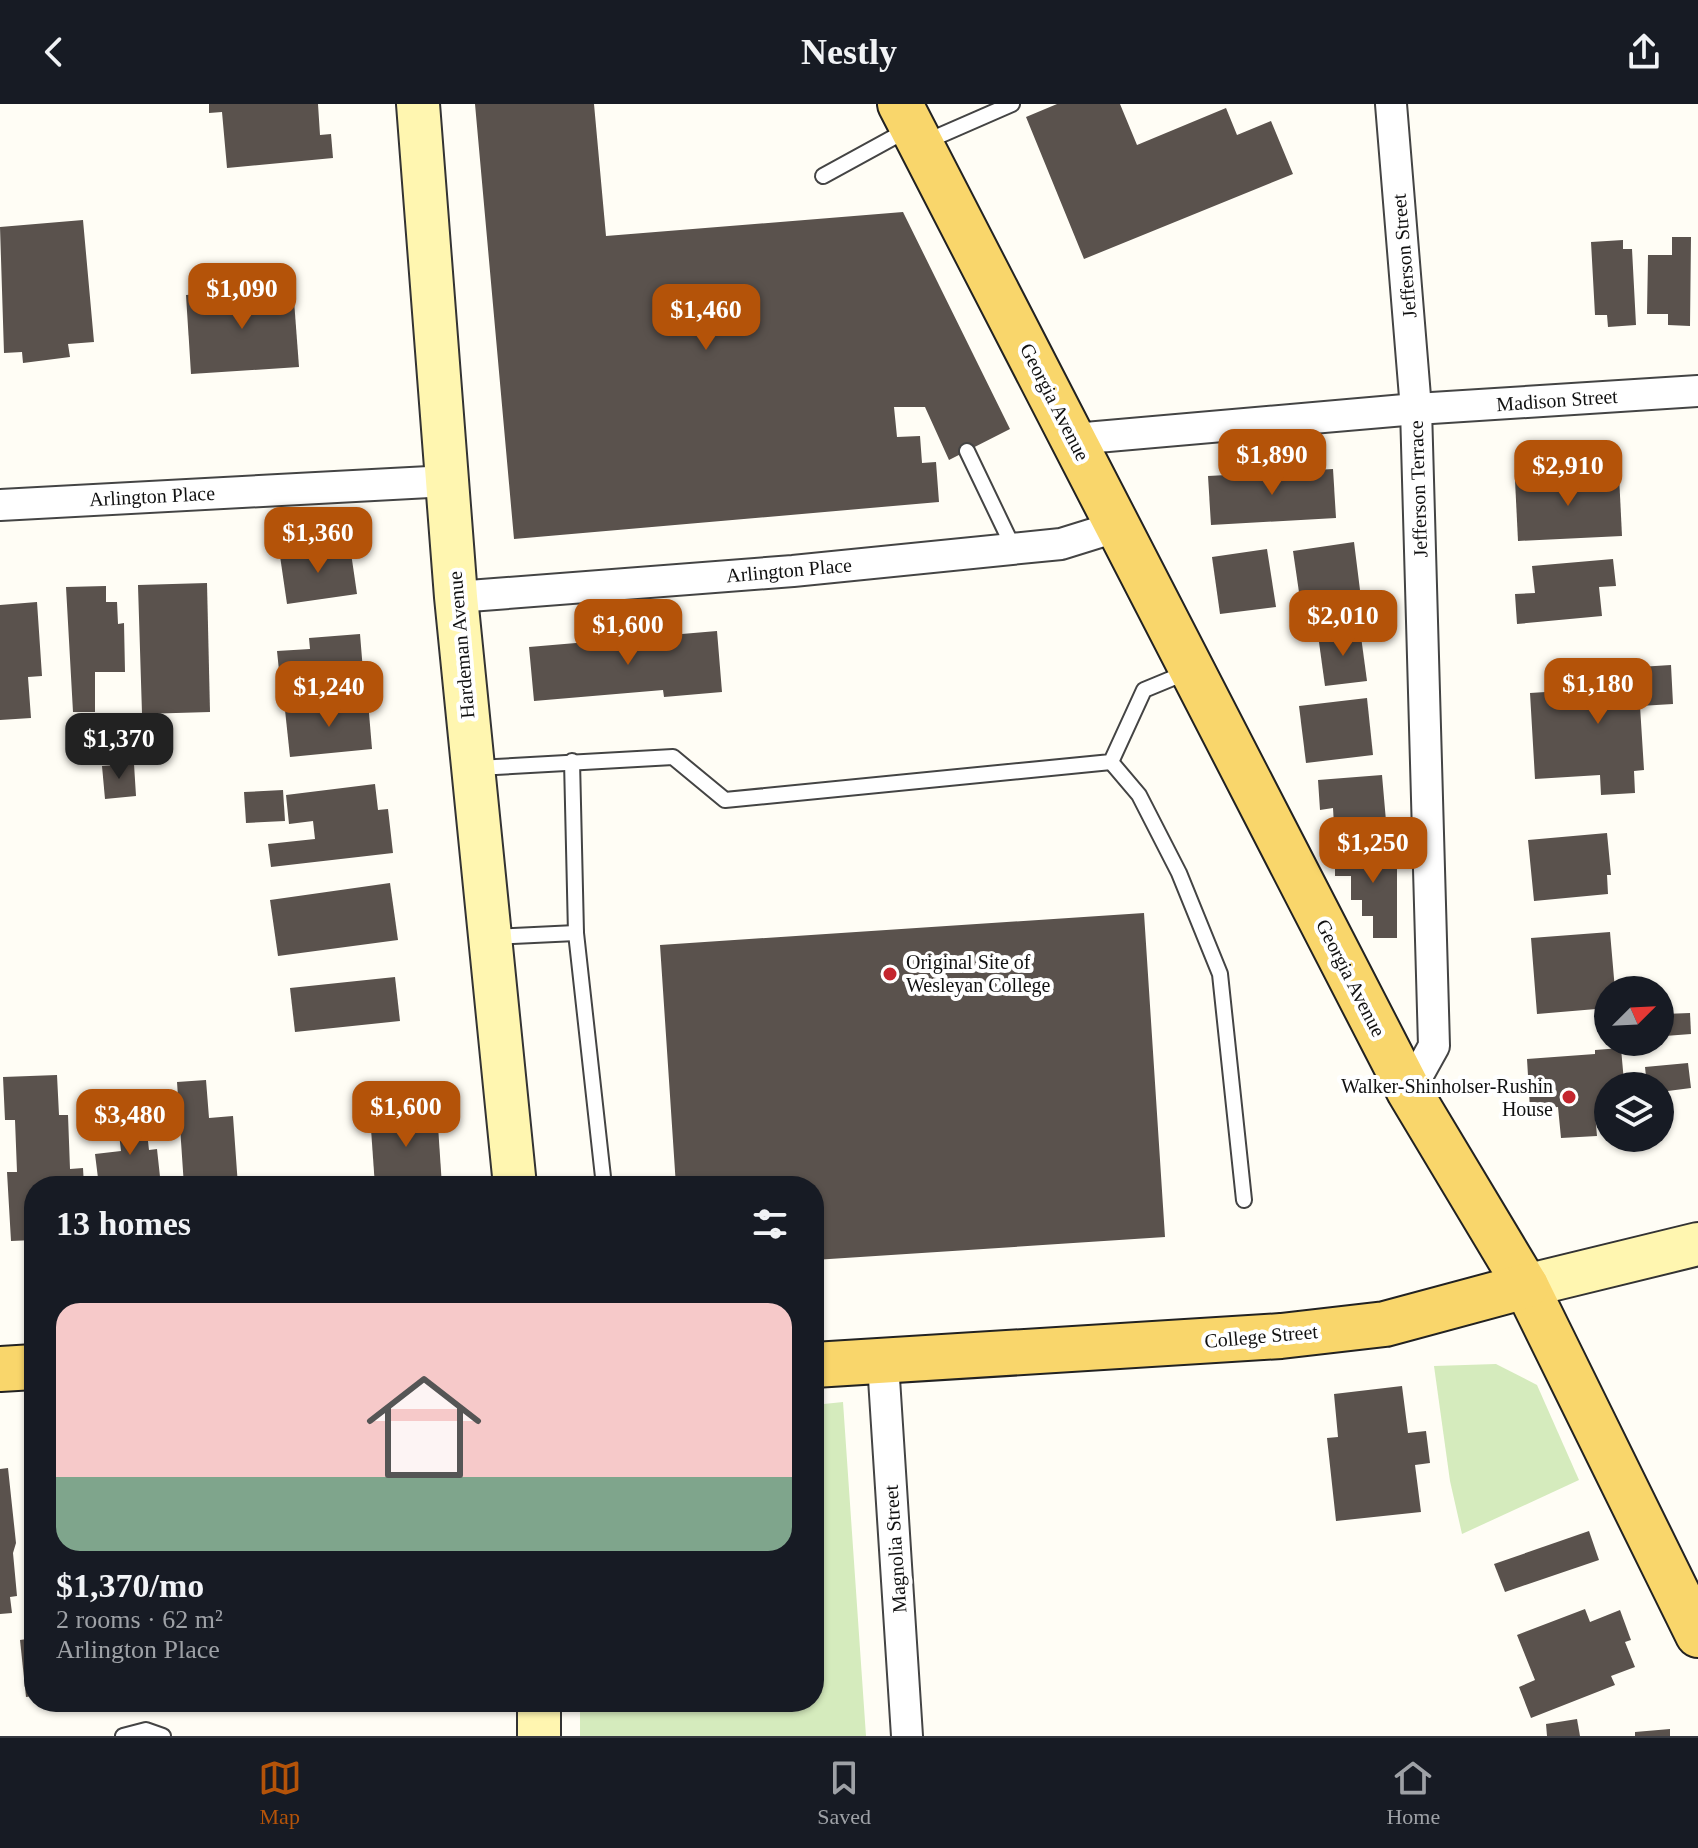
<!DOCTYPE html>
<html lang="en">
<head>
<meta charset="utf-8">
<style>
	:root { --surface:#171b24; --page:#242831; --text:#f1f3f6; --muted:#9ea1a6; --line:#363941; --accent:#b45309 }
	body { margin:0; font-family:Georgia,serif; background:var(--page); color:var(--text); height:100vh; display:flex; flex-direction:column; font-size:30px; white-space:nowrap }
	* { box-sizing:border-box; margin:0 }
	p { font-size:26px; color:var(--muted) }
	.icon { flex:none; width:44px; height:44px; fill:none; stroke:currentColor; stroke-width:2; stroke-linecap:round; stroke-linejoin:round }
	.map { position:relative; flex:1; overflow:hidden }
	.sheet { position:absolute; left:24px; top:1072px; width:800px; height:536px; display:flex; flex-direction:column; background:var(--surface); border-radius:32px; box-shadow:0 2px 6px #0004 }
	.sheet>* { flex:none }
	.needle { width:52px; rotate:66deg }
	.fabs { position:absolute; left:1594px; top:872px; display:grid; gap:16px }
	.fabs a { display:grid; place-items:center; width:80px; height:80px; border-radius:50%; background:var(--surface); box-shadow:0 2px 6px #0004; font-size:40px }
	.price { position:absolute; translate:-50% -68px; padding:0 18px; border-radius:16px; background:var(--accent); color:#fff; font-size:26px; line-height:52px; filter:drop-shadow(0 2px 4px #0008) }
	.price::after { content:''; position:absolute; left:50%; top:48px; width:24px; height:18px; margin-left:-12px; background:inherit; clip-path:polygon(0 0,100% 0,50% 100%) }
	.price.current { background:#222; color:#fff }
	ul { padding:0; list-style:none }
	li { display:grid; align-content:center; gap:16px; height:424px; padding:0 32px }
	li+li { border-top:2px solid var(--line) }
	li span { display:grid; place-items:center; height:248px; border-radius:24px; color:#555 }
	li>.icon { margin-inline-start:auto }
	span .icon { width:144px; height:144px; fill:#fffc; stroke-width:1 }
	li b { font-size:34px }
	h2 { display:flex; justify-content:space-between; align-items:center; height:96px; padding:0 32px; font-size:34px }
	header { display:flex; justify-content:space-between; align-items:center; height:104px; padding:0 32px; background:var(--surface); font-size:36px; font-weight:800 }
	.tabs { display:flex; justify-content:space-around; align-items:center; height:112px; border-top:2px solid var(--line); background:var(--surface); font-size:22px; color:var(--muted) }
	.tabs a { display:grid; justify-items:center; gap:4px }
	.tabs .current { color:var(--accent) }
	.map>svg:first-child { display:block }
</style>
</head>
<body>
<header><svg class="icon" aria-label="back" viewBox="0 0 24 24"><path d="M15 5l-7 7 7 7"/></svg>Nestly<svg class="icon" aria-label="share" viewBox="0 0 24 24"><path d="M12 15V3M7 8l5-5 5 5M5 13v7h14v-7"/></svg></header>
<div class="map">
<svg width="1698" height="1632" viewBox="0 0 1698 1632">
	<rect width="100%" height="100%" fill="#fffdf5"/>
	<g fill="#d5ebbd">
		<path d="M1496 1260 1537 1281 1579 1376 1462 1430 1450 1377 1434 1262Z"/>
		<path d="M843 1298 866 1632H580V1598H814V1301Z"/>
	</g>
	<g fill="#5a524d">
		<path d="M209 0H318L320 31 331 30 333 54 227 64 222 8 209 9Z"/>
		<path d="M475 0H594L606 132 903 108 1010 325 949 356 925 303H894L897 333 920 332 922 359 936 358 939 398 514 435Z"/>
		<path d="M1057 0H1120L1137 41 1226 4 1237 31 1271 17 1293 70 1084 155 1026 13Z"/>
		<path d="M83 116 94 238 68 240 70 253 23 259 22 248 4 249 0 123Z"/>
		<path d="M1672 133H1691L1690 222 1668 221V210H1647L1648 151H1672Z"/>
		<path d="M1623 136V145H1632L1636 221 1608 223 1607 211H1595L1591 138Z"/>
		<path d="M293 183 299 263 191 270 186 191Z"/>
		<path d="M1333 365 1336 414 1211 421 1208 372Z"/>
		<path d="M1619 371 1622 432 1518 437 1515 376Z"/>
		<path d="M1354 438 1361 494 1301 502 1293 447Z"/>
		<path d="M350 442 357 490 287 500 280 452Z"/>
		<path d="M1267 445 1276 503 1220 510 1212 453Z"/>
		<path d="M1613 455 1616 482 1599 483 1602 512 1517 520 1515 490 1535 489 1532 462Z"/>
		<path d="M207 479 210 608 142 610 138 481Z"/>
		<path d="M106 482V498H117L118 520 124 519 125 568H95V608H73L66 483Z"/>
		<path d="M37 498 42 572 28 573 31 614 0 616V501Z"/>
		<path d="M1360 525 1367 577 1325 582 1318 531Z"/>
		<path d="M717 527 722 588 664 593 663 586 534 597 529 543Z"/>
		<path d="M360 530 364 579 281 586 277 547 310 545 309 534Z"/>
		<path d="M1671 561 1673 600 1640 602 1644 666 1634 667 1635 689 1601 691 1600 671 1535 675 1530 589 1592 585 1591 566Z"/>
		<path d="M1367 594 1373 651 1306 659 1299 602Z"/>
		<path d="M368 597 372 645 290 653 285 606Z"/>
		<path d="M133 635 135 656 102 659 101 637Z"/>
		<path d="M134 660 136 692 105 695 102 662Z"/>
		<path d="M1382 671 1386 717 1334 721 1333 704 1320 706 1318 676Z"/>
		<path d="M375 680 378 706 388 705 393 749 271 763 268 740 315 735 313 717 289 720 286 691Z"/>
		<path d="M283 686 285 717 246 719 244 688Z"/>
		<path d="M1607 729 1611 771H1607L1608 790 1534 797 1528 736Z"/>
		<path d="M1335 745H1397V834H1373V812H1362V796H1351V772H1335Z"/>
		<path d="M390 779 398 836 278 852 270 796Z"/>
		<path d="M1144 809 1165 1133 814 1156V1082H676L660 841Z"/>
		<path d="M1610 828 1615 886H1608V904L1537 910 1531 834Z"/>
		<path d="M395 873 400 917 295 928 290 884Z"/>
		<path d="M1690 909 1691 930 1665 932 1664 910Z"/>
		<path d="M1621 944 1624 978 1633 977 1634 982H1608V1009H1595L1597 1032 1561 1034 1558 1003 1530 1005 1527 955 1595 950V946Z"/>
		<path d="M1688 959 1691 984 1660 988V982H1647L1645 963Z"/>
		<path d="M57 971 59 1011H68L70 1065 83 1064 84 1082H34V1136L11 1137 7 1068H17L15 1016H5L3 973Z"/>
		<path d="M206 976 209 1014 233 1012 238 1082H184L177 978Z"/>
		<path d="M437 1007 442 1082H375L370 1011Z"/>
		<path d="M145 1010 149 1046 157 1045 161 1082H99L95 1050 121 1047 117 1013Z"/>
		<path d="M1402 1282 1408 1329 1426 1327 1430 1359 1415 1361 1421 1408 1336 1417 1327 1334 1338 1333 1334 1290Z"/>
		<path d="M8 1364 16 1439 13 1449 17 1492 10 1493 12 1509 0 1510V1365Z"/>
		<path d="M1589 1427 1599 1456 1505 1488 1494 1460Z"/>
		<path d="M1585 1505 1590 1518 1620 1506 1631 1536 1625 1538 1635 1563 1611 1572 1615 1581 1531 1614 1519 1583 1535 1576 1517 1531Z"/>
		<path d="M34 1534V1592L26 1593 20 1536Z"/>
		<path d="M214 1598H281V1600L215 1606Z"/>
		<path d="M1577 1615 1580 1632H1547L1546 1620Z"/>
		<path d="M1670 1625V1632H1635V1628Z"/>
	</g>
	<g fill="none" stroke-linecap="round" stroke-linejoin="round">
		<g stroke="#444" stroke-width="18">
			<g id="lane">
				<path d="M925 38 1012 0"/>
				<path d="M823 72 907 26"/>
				<path d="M967 347 1014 445"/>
				<path d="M572 657 576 829 604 1082"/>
				<path d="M1111 658 1139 691 1179 769 1220 870 1244 1096"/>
				<path d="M477 664 673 653 725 696 1111 658 1144 586 1190 567"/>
				<path d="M493 833 576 829"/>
				<path d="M123 1632 146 1626 163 1632"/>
			</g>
		</g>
		<g stroke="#444" stroke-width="34">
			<g id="street">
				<path d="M1391 0 1416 305 1434 942 1409 987"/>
				<path d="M1074 335 1416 305 1698 287"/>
				<path d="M0 401 448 377"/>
				<path d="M456 493 793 467 1061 440 1119 422"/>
				<path d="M883 1259 907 1632"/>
			</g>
		</g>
		<g stroke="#333" stroke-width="46">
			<g id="secondary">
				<path d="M418 0 456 493 515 1082"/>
				<path d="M1526 1182 1698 1140"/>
				<path d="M539 1598V1632"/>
			</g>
		</g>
		<g stroke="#222" stroke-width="48">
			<g id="primary">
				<path d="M900 0 1409 987 1526 1182 1698 1531"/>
				<path d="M814 1261 1281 1232 1385 1220 1526 1182"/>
				<path d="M0 1265 34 1263"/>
			</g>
		</g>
		<use href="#lane" stroke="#fff" stroke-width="14"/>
		<use href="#street" stroke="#fff" stroke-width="30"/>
		<use href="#secondary" stroke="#fff6b0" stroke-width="42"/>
		<use href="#primary" stroke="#f9d66b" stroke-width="44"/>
	</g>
	<g fill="#c4262e" stroke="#fff" stroke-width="3">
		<circle cx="890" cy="870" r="8"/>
		<circle cx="1569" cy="993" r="8"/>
	</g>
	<g text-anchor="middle" stroke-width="8" stroke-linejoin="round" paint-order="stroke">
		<g font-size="20" fill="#111" stroke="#fff">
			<text transform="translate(1404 152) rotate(-95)" y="7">Jefferson Street</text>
			<text transform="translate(1557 296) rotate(-4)" y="7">Madison Street</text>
			<text transform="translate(1055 298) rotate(63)" y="7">Georgia Avenue</text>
			<text transform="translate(1418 385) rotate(-92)" y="7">Jefferson Terrace</text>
			<text transform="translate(152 392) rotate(-3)" y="7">Arlington Place</text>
			<text transform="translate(789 466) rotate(-5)" y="7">Arlington Place</text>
			<text transform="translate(461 541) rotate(-95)" y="7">Hardeman Avenue</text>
			<text transform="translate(1351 874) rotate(63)" y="7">Georgia Avenue</text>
			<text transform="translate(1261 1232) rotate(-5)" y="7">College Street</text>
			<text transform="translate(895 1445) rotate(-94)" y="7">Magnolia Street</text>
		</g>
		<g font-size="20" fill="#111" stroke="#fff" text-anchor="start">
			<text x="906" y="865">Original Site of<tspan x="906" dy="23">Wesleyan College</tspan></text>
			<text x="1553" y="989" text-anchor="end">Walker-Shinholser-Rushin<tspan x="1553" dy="23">House</tspan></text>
		</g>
	</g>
</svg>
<div class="fabs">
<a><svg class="needle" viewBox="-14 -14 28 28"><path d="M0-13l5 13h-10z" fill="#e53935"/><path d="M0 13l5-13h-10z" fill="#9ea1a6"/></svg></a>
<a><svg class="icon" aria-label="layers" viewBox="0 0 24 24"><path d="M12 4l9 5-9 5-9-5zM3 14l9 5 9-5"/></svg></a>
</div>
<b class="price" style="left:242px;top:227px">$1,090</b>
<b class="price" style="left:706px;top:248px">$1,460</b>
<b class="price" style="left:1272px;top:393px">$1,890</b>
<b class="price" style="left:1568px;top:404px">$2,910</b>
<b class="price" style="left:318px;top:471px">$1,360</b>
<b class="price" style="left:1343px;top:554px">$2,010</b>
<b class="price" style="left:628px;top:563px">$1,600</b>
<b class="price" style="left:1598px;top:622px">$1,180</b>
<b class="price" style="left:329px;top:625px">$1,240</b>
<b class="price current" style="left:119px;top:677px">$1,370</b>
<b class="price" style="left:1373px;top:781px">$1,250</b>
<b class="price" style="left:406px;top:1045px">$1,600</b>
<b class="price" style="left:130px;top:1053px">$3,480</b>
<section class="sheet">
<h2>13 homes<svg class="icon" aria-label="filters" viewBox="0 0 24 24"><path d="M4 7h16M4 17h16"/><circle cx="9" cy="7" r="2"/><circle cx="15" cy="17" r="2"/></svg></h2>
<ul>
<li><span style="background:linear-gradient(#f6c9c9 70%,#7fa58c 0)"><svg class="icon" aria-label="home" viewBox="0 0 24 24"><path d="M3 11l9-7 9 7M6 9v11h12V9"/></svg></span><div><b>$1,370/mo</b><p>2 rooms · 62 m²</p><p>Arlington Place</p></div></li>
</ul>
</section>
</div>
<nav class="tabs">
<a class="current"><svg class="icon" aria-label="map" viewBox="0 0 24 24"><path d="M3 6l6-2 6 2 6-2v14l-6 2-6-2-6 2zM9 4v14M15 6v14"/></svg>Map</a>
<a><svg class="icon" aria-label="saved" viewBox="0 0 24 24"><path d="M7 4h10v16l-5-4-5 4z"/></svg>Saved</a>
<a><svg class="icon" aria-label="home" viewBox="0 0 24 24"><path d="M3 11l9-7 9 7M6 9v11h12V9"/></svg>Home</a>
</nav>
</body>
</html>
